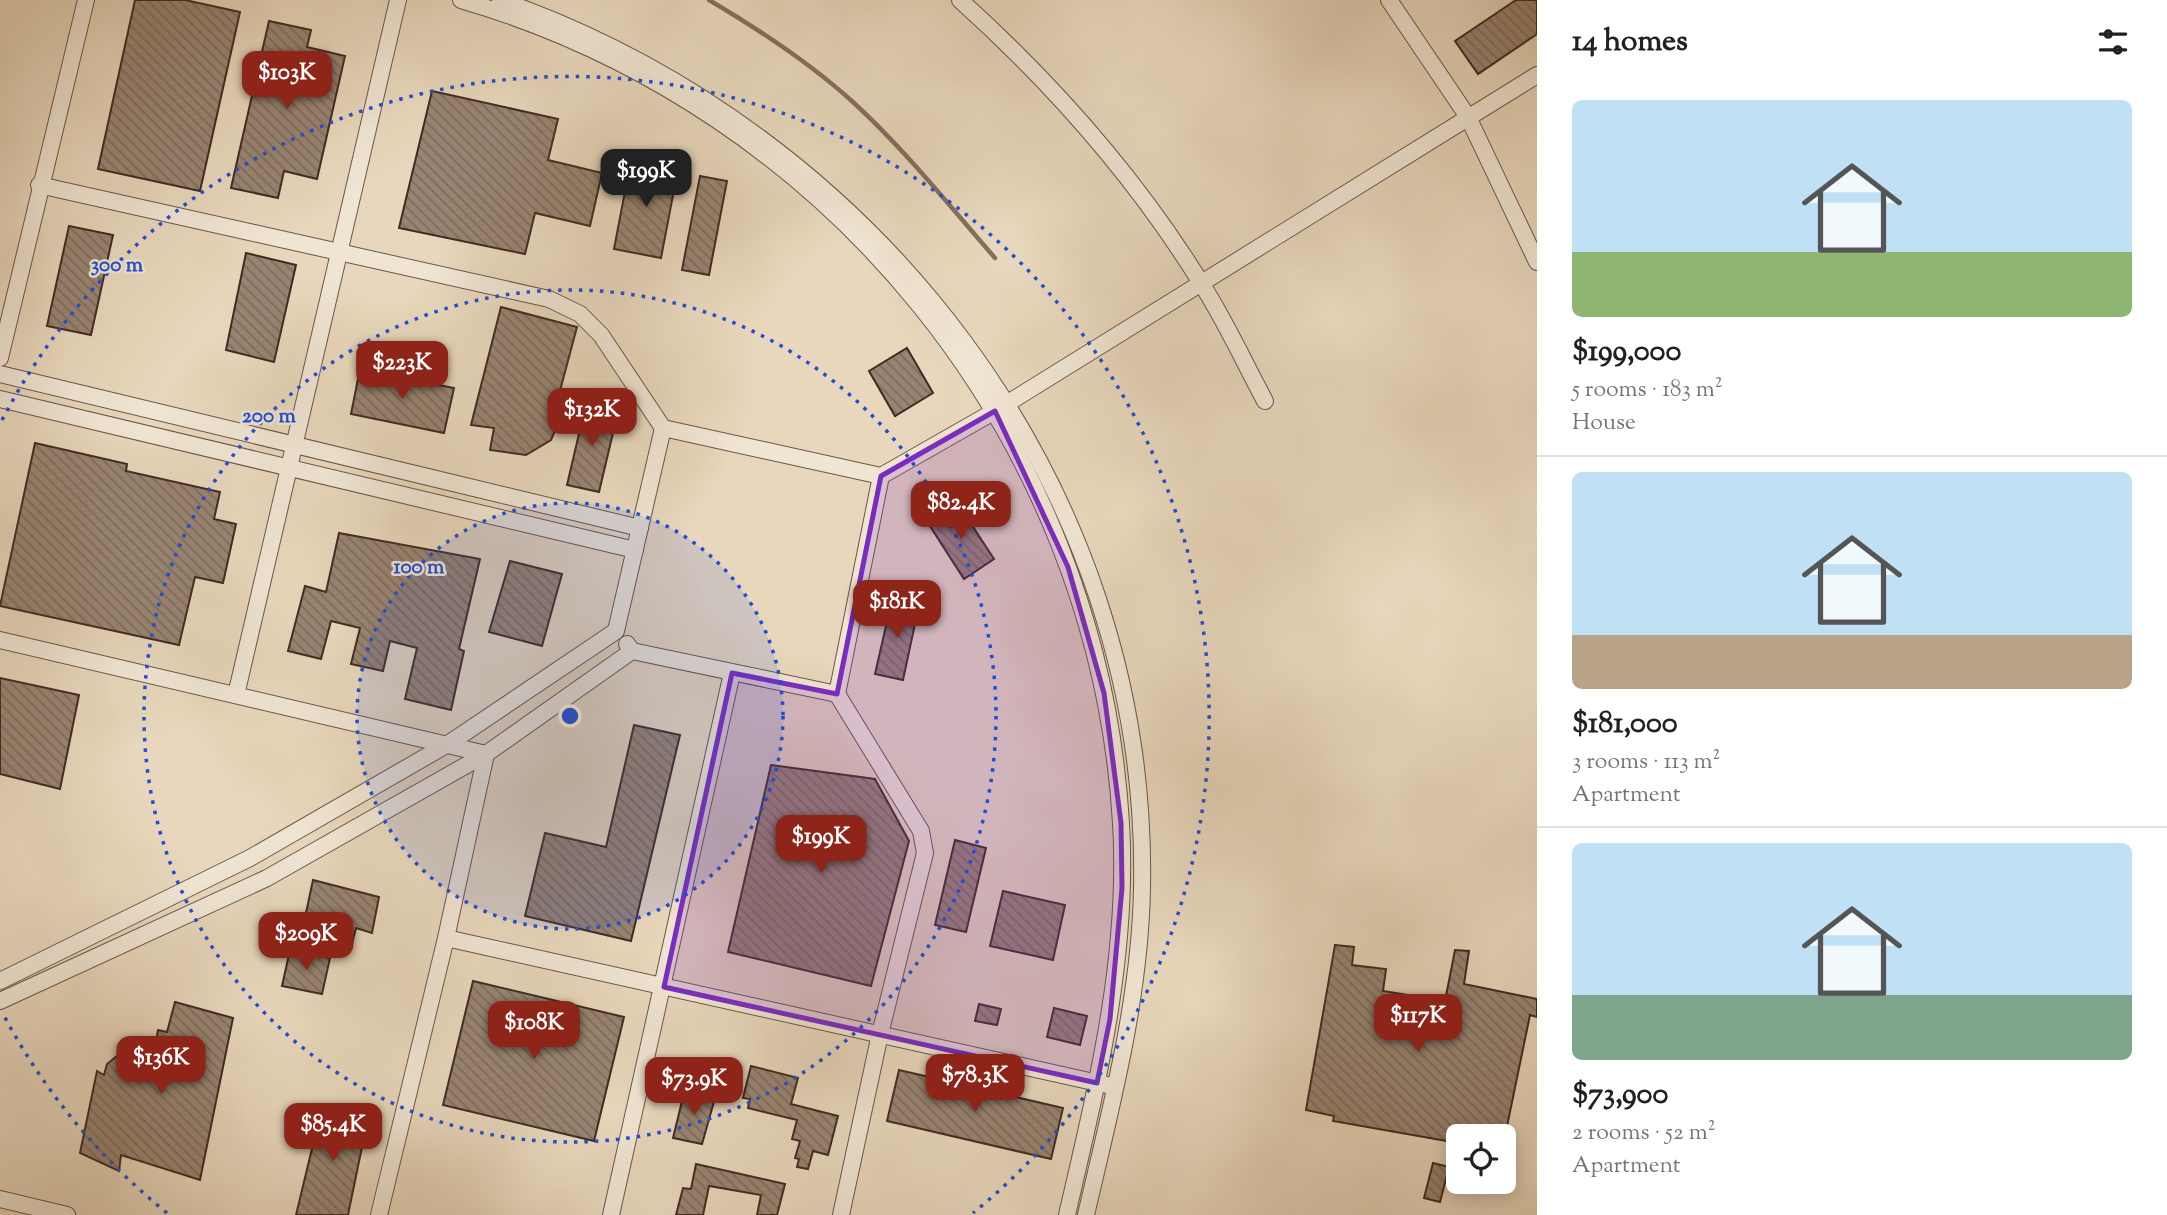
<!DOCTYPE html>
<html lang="en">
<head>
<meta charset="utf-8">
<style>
	:root { --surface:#fff; --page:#f2f2f2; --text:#202124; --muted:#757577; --line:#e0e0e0; --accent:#8f2418 }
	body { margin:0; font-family:"Sorts Mill Goudy",serif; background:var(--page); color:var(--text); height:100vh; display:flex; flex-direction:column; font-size:26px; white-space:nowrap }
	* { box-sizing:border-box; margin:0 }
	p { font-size:23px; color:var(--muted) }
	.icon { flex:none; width:38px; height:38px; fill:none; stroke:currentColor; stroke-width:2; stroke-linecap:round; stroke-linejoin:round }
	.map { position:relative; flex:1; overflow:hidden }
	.panel { display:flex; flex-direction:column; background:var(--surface); width:630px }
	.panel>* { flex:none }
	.buttons { position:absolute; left:1446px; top:1124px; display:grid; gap:14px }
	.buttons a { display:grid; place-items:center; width:70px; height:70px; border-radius:10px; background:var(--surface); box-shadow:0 4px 18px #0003; font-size:35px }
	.price { position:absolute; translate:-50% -60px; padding:0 16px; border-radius:14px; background:var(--accent); color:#fff; font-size:23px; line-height:46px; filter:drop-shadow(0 2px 4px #0008) }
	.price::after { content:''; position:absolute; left:50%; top:42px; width:21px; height:16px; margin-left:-10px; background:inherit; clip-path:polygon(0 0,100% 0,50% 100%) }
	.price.selected { background:#222; color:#fff }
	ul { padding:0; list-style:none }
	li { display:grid; align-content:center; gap:14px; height:371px; padding:0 35px }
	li+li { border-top:2px solid var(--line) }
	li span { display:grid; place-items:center; height:217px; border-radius:10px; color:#555 }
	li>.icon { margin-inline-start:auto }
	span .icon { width:126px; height:126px; fill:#fffc; stroke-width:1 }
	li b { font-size:30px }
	h2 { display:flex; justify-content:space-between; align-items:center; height:84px; padding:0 35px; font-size:30px }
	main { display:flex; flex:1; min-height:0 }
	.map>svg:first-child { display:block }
</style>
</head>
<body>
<main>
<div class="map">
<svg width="1537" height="1215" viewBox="0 0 1537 1215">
	<defs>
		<pattern id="building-back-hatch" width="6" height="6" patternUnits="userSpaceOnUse" patternTransform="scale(1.75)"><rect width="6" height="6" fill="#988472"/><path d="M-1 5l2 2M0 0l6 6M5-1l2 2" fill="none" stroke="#7e6c5d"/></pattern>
	</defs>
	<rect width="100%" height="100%" fill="#e8d7bc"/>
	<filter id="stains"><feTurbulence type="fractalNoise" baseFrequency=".00286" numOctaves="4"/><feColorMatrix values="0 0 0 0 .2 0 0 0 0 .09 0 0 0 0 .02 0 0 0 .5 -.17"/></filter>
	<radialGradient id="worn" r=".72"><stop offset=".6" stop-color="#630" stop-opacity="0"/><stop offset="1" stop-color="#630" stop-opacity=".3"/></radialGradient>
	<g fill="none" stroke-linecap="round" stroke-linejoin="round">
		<path stroke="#836f5f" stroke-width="4.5" d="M709 0C760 30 810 63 854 103 905 150 949 205 995 258"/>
	</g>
	<g fill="url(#building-back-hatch)" stroke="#412b22" stroke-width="2">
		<path d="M135 0H185L240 12 200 191 98 169Z"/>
		<path d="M1516 0H1537V34L1478 74 1455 41Z"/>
		<path d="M269 21 311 30 307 47 345 56 317 179 284 171 278 198 231 188Z"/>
		<path d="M432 91 558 119 548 160 602 173 590 226 535 213 525 254 399 228Z"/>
		<path d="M631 160 678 169 661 258 614 249Z"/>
		<path d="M700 176 727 181 709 275 682 270Z"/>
		<path d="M69 226 113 235 91 335 47 326Z"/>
		<path d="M246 253 296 265 274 362 226 350Z"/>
		<path d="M501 307 577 327 557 402 560 419 551 440 526 455 490 450 494 428 471 425Z"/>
		<path d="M907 348 933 393 895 416 869 371Z"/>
		<path d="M360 369 454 388 444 433 351 414Z"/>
		<path d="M586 404 618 412 599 492 567 485Z"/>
		<path d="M35 443 127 464 126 471 220 492 214 519 236 524 223 583 195 577 179 645 0 606Z"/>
		<path d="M958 504 994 559 964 579 928 523Z"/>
		<path d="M339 533 480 559 459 649 464 651 451 710 405 699 417 648 390 641 383 671 351 664 360 628 331 621 321 659 288 651 305 586 326 592Z"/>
		<path d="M510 561 562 574 542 646 489 632Z"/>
		<path d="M892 600 919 605 903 680 875 674Z"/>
		<path d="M0 678 79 695 60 789 0 774Z"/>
		<path d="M634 725 680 735 631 941 525 916 545 833 606 847Z"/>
		<path d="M771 765 875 779 909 841 871 986 728 952Z"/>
		<path d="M955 840 986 848 966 932 935 925Z"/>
		<path d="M313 880 379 897 372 933 356 928 352 944 316 933 320 916 306 913Z"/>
		<path d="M1003 891 1065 905 1053 960 990 946Z"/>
		<path d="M1335 945 1354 947 1352 965 1386 969 1383 991 1445 1001 1455 950 1469 951 1464 984 1537 999V1017L1530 1015 1505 1136H1458V1143L1333 1121 1334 1116 1306 1110Z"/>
		<path d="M290 950 330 958 322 994 282 986Z"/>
		<path d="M473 981 624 1017 594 1141 443 1105Z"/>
		<path d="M175 1002 233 1018 200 1180 121 1155 119 1171 80 1153 97 1071 104 1075 107 1064 128 1047 156 1042 158 1030 167 1032Z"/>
		<path d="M979 1004 1001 1009 997 1025 975 1021Z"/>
		<path d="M1054 1008 1087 1016 1080 1045 1047 1037Z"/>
		<path d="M751 1066 798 1078 791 1104 838 1116 828 1155 813 1151 808 1169 797 1167 799 1159 795 1158 800 1141 792 1139 797 1120 748 1108 750 1099 743 1098Z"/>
		<path d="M899 1070 1063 1108 1051 1159 887 1121Z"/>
		<path d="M685 1089 715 1098 702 1144 673 1138Z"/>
		<path d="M322 1107 369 1113 348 1215H296Z"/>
		<path d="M1433 1163 1449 1167 1440 1202 1424 1198Z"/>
		<path d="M696 1164 785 1184 777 1215H757L761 1195 709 1186 703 1215H676L683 1188 691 1189Z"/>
	</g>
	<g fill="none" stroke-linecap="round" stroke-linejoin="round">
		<g stroke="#6b5648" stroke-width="18">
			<g id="minor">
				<path d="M461 0C830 108 1098 436 1121 823 1129 957 1097 1085 1067 1215"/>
				<path d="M500 0C874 131 1150 485 1142 888 1140 1000 1111 1107 1086 1215"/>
				<path d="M960 0C1052 83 1136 178 1201 283 1225 320 1244 362 1265 401"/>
				<path d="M1389 0 1468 117 1537 262"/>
				<path d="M39 185 549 299 580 314 601 335 663 428 881 476 995 411 1537 75"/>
				<path d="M0 358 86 0"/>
				<path d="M0 374 640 528"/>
				<path d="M0 399 635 550"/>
				<path d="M0 640 486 754 446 938 379 1215"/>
				<path d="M627 644 632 651 837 694"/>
				<path d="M236 695 398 0"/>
				<path d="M446 938 1107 1085"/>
				<path d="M0 981 250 858 448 744 616 631 663 428"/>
				<path d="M0 1001 267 878 486 754 632 651"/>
				<path d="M0 1199 67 1215"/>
				<path d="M611 1215 732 673"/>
				<path d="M841 1215 880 1034 925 853 921 831 837 694 881 476"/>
			</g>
		</g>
		<use href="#minor" stroke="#f0e5d3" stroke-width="16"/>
	</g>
	<path fill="#7b2cbf" fill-opacity="0.2" stroke="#7b2cbf" stroke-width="5" stroke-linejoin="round" d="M995 411 1068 567 1104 693 1121 823 1122 888 1110 1019 1097 1083 664 987 732 673 837 694 881 476Z"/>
	<circle cx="570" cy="716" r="213" fill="#1d4ed8" fill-opacity=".12"/>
	<g fill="none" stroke="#1d4ed8" stroke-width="3.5" stroke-dasharray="3.5 7">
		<circle cx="570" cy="716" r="213"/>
		<circle cx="570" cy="716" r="426"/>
		<path d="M167 1213A640 640 0 0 1 2 1012M2 420A640 640 0 1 1 973 1213"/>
	</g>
	<circle cx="570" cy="716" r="10" fill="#1d4ed8" stroke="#f0e5d3" stroke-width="3.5"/>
	<g font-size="21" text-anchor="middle" font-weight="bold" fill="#1d4ed8" stroke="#f0e5d3" stroke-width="5" stroke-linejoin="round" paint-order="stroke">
		<text x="117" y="271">300 m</text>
		<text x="269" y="422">200 m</text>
		<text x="419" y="573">100 m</text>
	</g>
	<rect width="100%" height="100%" filter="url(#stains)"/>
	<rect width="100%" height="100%" fill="url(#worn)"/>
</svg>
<div class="buttons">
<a><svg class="icon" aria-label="locate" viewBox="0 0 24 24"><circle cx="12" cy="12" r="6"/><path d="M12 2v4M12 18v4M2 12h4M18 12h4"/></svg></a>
</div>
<b class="price" style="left:287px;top:111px">$103K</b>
<b class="price selected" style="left:646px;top:209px">$199K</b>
<b class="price" style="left:402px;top:401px">$223K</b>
<b class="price" style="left:592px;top:448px">$132K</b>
<b class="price" style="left:961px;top:541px">$82.4K</b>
<b class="price" style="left:897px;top:640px">$181K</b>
<b class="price" style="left:821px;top:875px">$199K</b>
<b class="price" style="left:306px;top:972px">$209K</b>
<b class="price" style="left:1418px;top:1054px">$117K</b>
<b class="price" style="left:534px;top:1061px">$108K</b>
<b class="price" style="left:161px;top:1096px">$136K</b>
<b class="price" style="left:975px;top:1114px">$78.3K</b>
<b class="price" style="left:694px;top:1117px">$73.9K</b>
<b class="price" style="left:333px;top:1163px">$85.4K</b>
</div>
<section class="panel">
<h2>14 homes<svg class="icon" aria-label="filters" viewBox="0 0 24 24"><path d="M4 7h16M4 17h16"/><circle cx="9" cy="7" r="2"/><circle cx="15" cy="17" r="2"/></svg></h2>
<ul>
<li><span style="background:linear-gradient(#bfe0f5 70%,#8fb573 0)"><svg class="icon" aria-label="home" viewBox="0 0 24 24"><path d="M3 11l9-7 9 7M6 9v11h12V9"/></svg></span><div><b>$199,000</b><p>5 rooms · 183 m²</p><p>House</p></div></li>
<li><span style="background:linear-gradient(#bfe0f5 75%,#b9a48a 0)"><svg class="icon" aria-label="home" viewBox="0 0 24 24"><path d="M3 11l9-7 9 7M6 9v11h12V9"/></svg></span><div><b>$181,000</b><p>3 rooms · 113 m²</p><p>Apartment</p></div></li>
<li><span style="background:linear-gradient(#bfe0f5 70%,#7fa58c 0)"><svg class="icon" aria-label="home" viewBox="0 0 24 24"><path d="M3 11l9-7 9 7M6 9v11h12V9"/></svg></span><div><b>$73,900</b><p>2 rooms · 52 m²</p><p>Apartment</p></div></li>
</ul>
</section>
</main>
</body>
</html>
